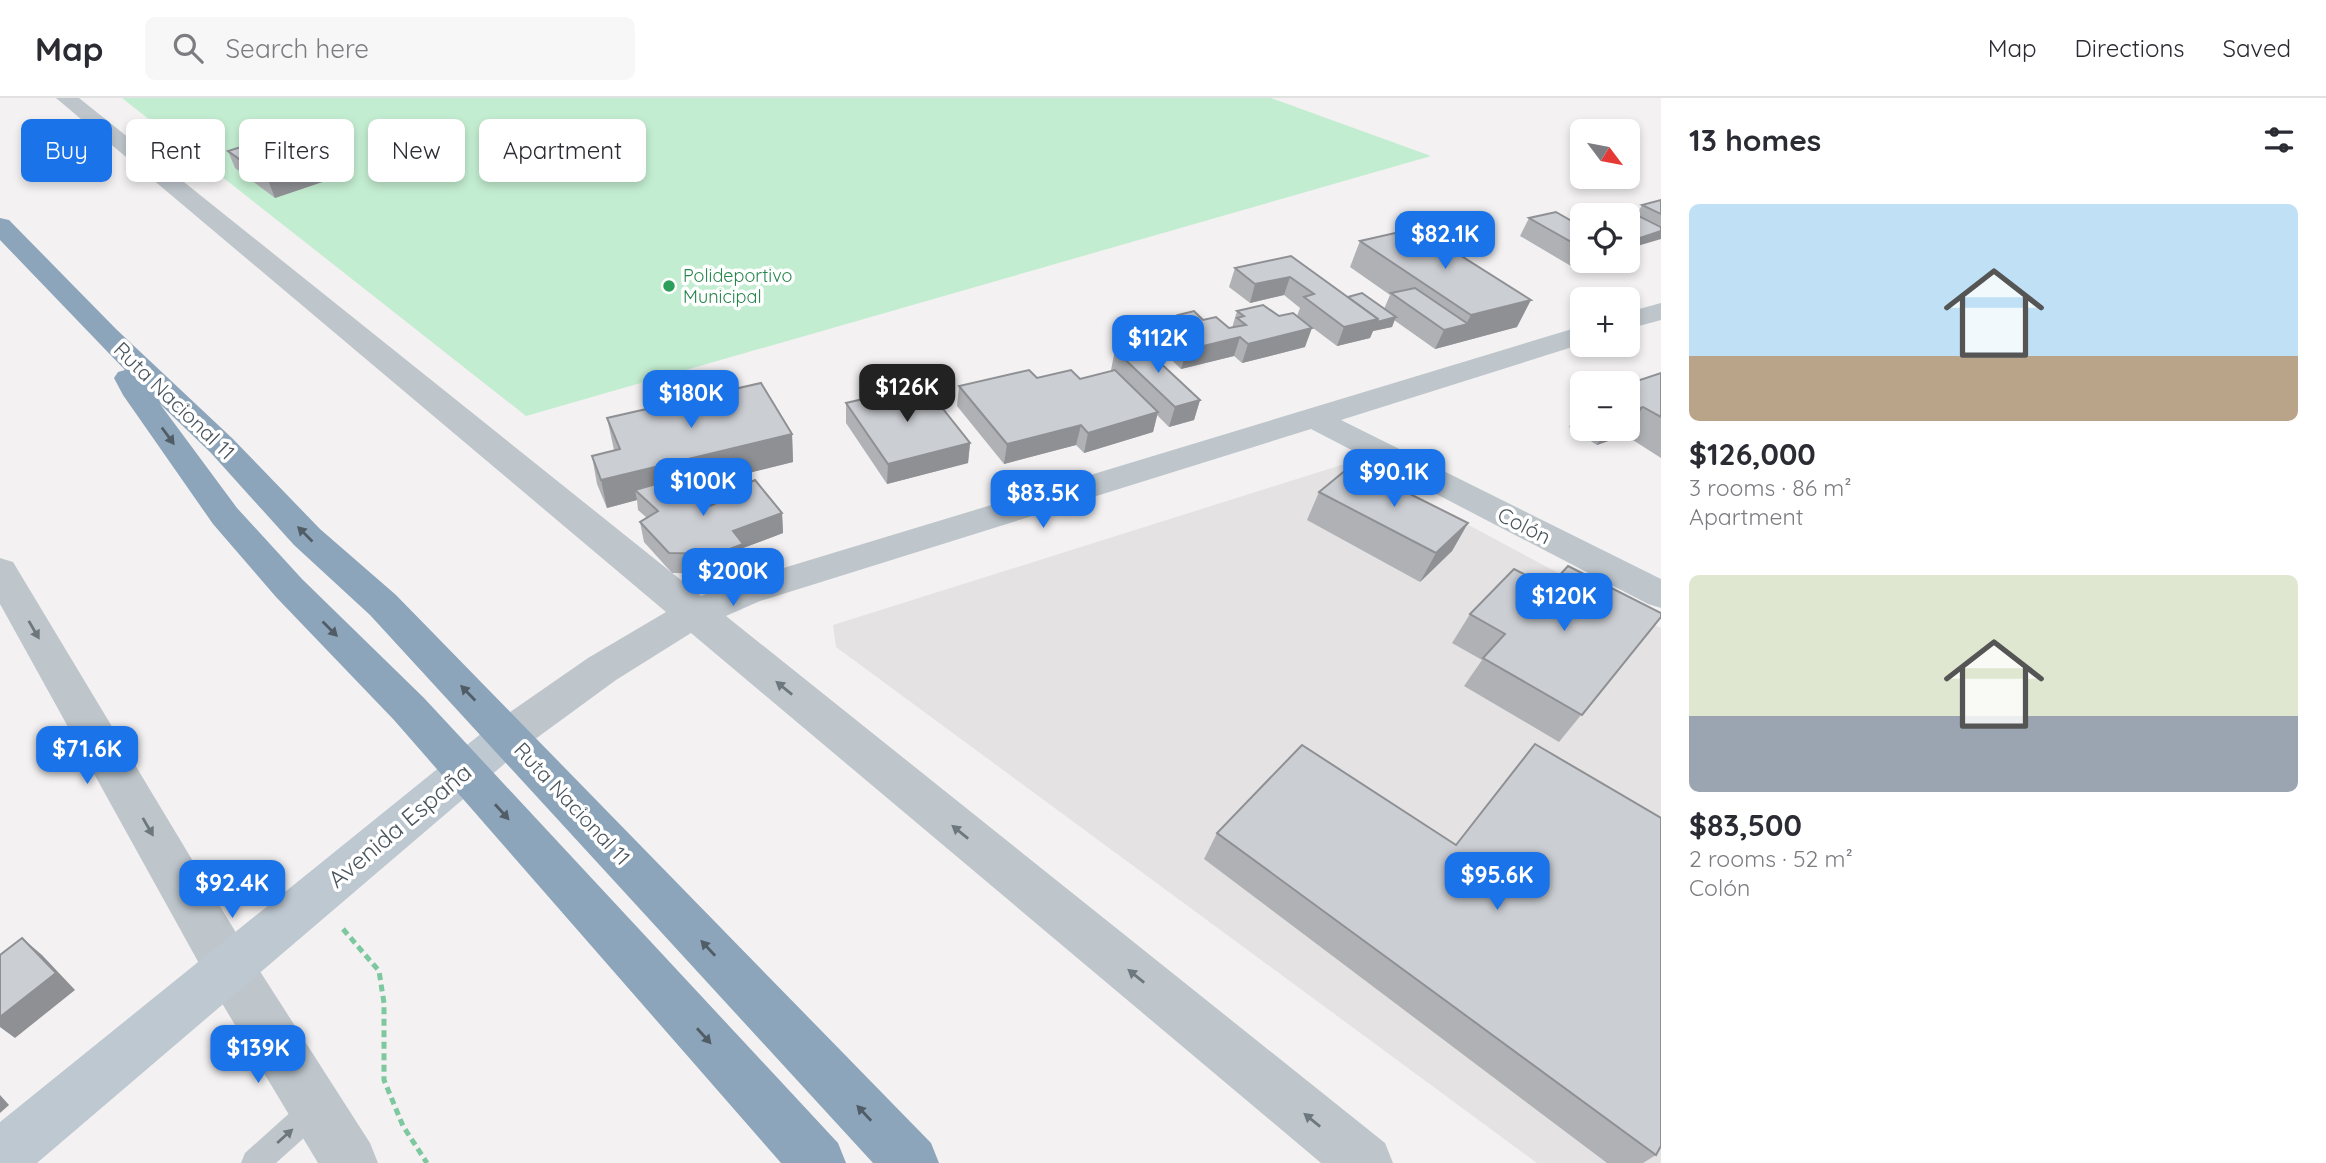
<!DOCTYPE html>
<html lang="en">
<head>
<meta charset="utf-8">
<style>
	:root { --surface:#fff; --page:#f7f7f7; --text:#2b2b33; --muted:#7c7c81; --line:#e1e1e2; --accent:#1a73e8 }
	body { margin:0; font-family:Quicksand,sans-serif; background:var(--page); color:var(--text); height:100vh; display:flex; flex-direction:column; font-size:26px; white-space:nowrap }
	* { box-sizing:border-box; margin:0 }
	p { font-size:23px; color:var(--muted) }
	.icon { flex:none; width:38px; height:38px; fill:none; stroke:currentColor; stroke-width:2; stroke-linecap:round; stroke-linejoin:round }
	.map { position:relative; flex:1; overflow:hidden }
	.details { display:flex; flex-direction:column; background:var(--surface); width:665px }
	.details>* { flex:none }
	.top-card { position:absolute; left:21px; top:21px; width:665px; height:63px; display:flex; gap:14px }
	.needle { width:46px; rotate:122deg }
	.tools { position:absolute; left:1570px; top:21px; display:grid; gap:14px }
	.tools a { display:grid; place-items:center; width:70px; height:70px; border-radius:10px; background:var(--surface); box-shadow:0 4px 10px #0003; font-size:35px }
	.price { position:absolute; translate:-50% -60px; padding:0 16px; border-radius:14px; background:var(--accent); color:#fff; font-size:23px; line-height:46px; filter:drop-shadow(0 2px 4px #0008) }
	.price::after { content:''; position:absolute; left:50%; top:42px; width:21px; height:16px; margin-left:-10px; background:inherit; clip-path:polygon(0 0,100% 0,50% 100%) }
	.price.active { background:#222; color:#fff }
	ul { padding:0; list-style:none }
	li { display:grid; align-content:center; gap:14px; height:371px; padding:0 28px }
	li span { display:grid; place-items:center; height:217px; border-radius:10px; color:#555 }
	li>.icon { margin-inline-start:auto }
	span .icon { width:126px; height:126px; fill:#fffc; stroke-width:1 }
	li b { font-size:30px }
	h2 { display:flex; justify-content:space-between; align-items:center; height:84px; padding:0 28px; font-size:30px }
	.tag { padding:0 24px; border-radius:10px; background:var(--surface); box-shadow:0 4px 10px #0003; font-size:24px; line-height:63px }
	.tag.active { background:var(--accent); color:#fff }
	header { display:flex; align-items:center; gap:42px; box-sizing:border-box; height:98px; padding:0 35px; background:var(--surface); border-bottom:2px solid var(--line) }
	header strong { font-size:33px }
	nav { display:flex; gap:38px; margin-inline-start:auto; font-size:24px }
	.search { width:490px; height:63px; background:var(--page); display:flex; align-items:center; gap:18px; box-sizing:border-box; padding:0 24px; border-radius:10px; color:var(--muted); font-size:26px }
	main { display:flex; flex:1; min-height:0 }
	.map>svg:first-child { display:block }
</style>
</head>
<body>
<header>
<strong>Map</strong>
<div class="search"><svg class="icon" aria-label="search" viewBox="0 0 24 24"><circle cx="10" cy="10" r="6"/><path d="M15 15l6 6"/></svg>Search here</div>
<nav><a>Map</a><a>Directions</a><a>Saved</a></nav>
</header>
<main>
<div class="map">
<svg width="1661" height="1065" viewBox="0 0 1661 1065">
	<rect width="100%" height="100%" fill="#f3f1f1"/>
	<path fill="#e4e2e2" d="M1351 364 1661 530V1065H1537L836 549 833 527Z"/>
	<path fill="#c3edd1" d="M122 0H1271L1431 58 526 318Z"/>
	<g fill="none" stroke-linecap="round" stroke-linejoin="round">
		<path stroke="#7ec8a0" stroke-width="5" stroke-dasharray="7 4.5" stroke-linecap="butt" d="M343 831 379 873 384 905V982L403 1028 427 1065"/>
		<path fill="#bec6cc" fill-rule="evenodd" d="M314 998 324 1002 328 1012 324 1022 276 1065H241L245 1055 304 1002Z"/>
		<g fill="#bec6cc" fill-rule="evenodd">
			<path d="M56 0H79L701 498 734 485 1582 228V246L1341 322 1661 481V510L1648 506 1311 331 760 503 726 518 1385 1045 1393 1065H1321L691 535 616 582 523 650 508 655 493 650 487 638 493 626 588 560 666 514Z"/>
			<path d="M1661 205V222L1628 231V214Z"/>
			<path d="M0 460 13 464 247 853 370 1045 378 1065H318L211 887 0 506Z"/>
		</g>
		<path fill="#bec8d1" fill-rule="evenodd" d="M508 621 523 626 529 638 523 650 37 1065H0V1024L493 626Z"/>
		<path fill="#8da5bb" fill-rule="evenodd" d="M0 120 9 122 117 232 233 341 320 431 396 497 931 1045 939 1065H873L370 517 294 447 211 355 160 306 237 410 302 481 424 600 838 1045 846 1065H781L394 622 276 499 213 426 123 297 114 280 118 274 125 272 0 142Z"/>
	</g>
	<g fill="#afb1b5">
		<path d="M228 53 337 79 275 100 235 70Z"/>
		<path d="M1661 102V128L1637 116 1642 107Z"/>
		<path d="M1628 117 1661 129 1634 149 1628 146Z"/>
		<path d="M1529 120 1582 129V163H1607L1576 171 1520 138Z"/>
		<path d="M1360 143 1517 229 1435 251 1394 222 1392 229 1373 233 1370 240 1337 248 1297 218 1300 210 1284 197 1250 205 1229 189 1235 170 1291 158 1348 199 1384 211 1390 197 1350 169Z"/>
		<path d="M1237 213 1305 249 1242 265 1234 258 1181 271 1159 250 1163 231 1175 229 1178 217 1203 222 1229 230H1232Z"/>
		<path d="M1115 252 1200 302 1194 322 1169 329 1157 317 1153 334 1084 355 1076 347 1004 366 957 308 959 288 1037 280 1080 281 1112 273 1111 272Z"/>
		<path d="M1661 275V360L1625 337 1597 347 1569 329 1582 308V331H1628Z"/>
		<path d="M846 305 970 345 968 365 887 386 846 325Z"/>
		<path d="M607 320 792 336 793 364 682 391 707 409 727 400V395L782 415 783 435 743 450 745 466 719 476 672 475 644 444 640 424 647 420 638 412 637 402 607 410 597 386 592 358 614 352Z"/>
		<path d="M1319 394 1468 425 1452 453 1420 484 1307 422Z"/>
		<path d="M1549 489 1661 519 1559 644 1464 588 1482 562 1452 545 1470 516Z"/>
		<path d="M1217 735 1456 747 1656 1057 1643 1065H1607L1204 761Z"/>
	</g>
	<g fill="#8e9094">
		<path d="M331 62 337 79 275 100 268 82Z"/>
		<path d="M1661 133V141L1634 149 1640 140Z"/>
		<path d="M1582 159V163H1607L1576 171Z"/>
		<path d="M1290 179 1284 197 1250 205 1255 186Z"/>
		<path d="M1531 202 1517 229 1435 251 1444 232 1466 226 1471 217Z"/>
		<path d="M1396 219 1392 229 1373 233 1370 240 1337 248 1344 229 1378 221Z"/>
		<path d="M1312 230 1305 249 1242 265 1248 246Z"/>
		<path d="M1240 239 1234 258 1181 271 1187 252Z"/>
		<path d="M1200 302 1194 322 1169 329 1175 309Z"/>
		<path d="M1643 309 1625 337 1597 347 1607 331H1628V314Z"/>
		<path d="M1158 314 1153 334 1084 355 1088 335Z"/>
		<path d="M1081 327 1076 347 1004 366 1007 346Z"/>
		<path d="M792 336 793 364 644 401 635 392 637 402 607 410 601 382Z"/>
		<path d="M970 345 968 365 887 386 888 366Z"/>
		<path d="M782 415 783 435 743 450 745 466 719 476 717 456 733 433Z"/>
		<path d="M1468 425 1452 453 1420 484 1436 455Z"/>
		<path d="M22 840 42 857 75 892 15 940 0 929V919Z"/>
		<path d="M0 997 9 1007 0 1015Z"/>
	</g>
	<g fill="#cbced3" stroke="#8e9094" stroke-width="2">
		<path d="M290 34 331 62 268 82 228 53Z"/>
		<path d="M1661 102V116L1642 107Z"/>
		<path d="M1625 111 1661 129V133L1640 140 1628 134V117H1604Z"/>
		<path d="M1556 114 1582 129V150L1529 120Z"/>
		<path d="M1417 130 1531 202 1471 217 1360 143Z"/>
		<path d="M1291 158 1378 221 1344 229 1304 199 1314 196 1290 179 1255 186 1235 170Z"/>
		<path d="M1415 190 1468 226 1444 232 1391 195Z"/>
		<path d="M1362 195 1396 219 1377 224 1378 221 1348 199Z"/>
		<path d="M1263 207 1279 218 1293 215 1312 230 1248 246 1240 239 1187 252 1163 231 1188 226 1178 217 1194 213 1203 222 1216 219 1229 230 1246 227 1237 220 1244 218 1237 213Z"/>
		<path d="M1140 246 1200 302 1175 309 1115 252Z"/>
		<path d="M1029 272 1037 280 1071 272 1080 281 1115 272 1158 314 1088 335 1081 327 1007 346 959 288Z"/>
		<path d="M1661 275V319L1643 309 1628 314V286Z"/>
		<path d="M761 285 792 336 601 382 592 358 620 351 607 320Z"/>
		<path d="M924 287 970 345 888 366 846 305Z"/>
		<path d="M1352 367 1468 425 1436 455 1319 394Z"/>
		<path d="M670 382 707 409 730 399 727 395 755 382 782 415 733 433 743 446 717 456 669 455 640 424 658 413 635 392Z"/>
		<path d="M1568 468 1661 515V519L1582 617 1483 560 1505 536 1470 516 1514 471 1549 489Z"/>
		<path d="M1535 646 1661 720V1048L1656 1057 1217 735 1302 647 1456 747Z"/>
		<path d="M22 840 56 875 0 919V857Z"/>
	</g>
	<defs><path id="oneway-solid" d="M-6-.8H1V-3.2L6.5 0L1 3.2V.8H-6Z" transform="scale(1.75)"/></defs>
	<g fill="#515d66">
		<use href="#oneway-solid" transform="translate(168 338) rotate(54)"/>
		<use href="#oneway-solid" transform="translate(305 436) rotate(-135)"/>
		<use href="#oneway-solid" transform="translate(330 531) rotate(45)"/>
		<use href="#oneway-solid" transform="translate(468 595) rotate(-134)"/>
		<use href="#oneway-solid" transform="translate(502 714) rotate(48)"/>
		<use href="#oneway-solid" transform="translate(708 850) rotate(-133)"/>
		<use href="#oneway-solid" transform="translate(704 938) rotate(48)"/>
		<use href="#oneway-solid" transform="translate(864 1015) rotate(-133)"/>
	</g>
	<g fill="#6d777e">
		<use href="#oneway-solid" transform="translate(34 532) rotate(60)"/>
		<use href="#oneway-solid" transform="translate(784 590) rotate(-141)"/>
		<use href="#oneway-solid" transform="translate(148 729) rotate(60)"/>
		<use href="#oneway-solid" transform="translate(960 734) rotate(-141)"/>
		<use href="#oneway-solid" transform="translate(1136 878) rotate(-141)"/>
		<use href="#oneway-solid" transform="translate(1312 1022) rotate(-141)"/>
		<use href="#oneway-solid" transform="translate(285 1038) rotate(-42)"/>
	</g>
	<circle fill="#2e9e5b" stroke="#fff" stroke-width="2.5" cx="669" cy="188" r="7"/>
	<g text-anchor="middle" stroke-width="7" stroke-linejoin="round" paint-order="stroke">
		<g font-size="18" fill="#27864d" stroke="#fff" text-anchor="start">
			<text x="683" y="184">Polideportivo<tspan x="683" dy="21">Municipal</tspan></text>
		</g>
		<g font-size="21" fill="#4a555d" stroke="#fff">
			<text transform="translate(174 303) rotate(44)" y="7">Ruta Nacional 11</text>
			<text transform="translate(1524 428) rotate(27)" y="7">Colón</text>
			<text transform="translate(572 706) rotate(47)" y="7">Ruta Nacional 11</text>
		</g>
		<g font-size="24" fill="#4a555d" stroke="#fff">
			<text transform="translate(400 728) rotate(-40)" y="8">Avenida España</text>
		</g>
	</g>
</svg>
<div class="tools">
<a><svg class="needle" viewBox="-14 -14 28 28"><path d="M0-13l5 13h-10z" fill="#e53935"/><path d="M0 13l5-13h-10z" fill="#7c7c81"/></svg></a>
<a><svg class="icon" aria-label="locate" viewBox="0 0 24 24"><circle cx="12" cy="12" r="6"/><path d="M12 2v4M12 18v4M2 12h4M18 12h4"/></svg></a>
<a>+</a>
<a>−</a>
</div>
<b class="price" style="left:1445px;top:173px">$82.1K</b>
<b class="price" style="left:1158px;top:277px">$112K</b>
<b class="price active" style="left:907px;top:326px">$126K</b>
<b class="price" style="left:691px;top:332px">$180K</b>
<b class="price" style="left:1394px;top:411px">$90.1K</b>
<b class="price" style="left:703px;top:420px">$100K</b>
<b class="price" style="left:1043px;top:432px">$83.5K</b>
<b class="price" style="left:733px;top:510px">$200K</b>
<b class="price" style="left:1564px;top:535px">$120K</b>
<b class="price" style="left:87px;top:688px">$71.6K</b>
<b class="price" style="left:1497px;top:814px">$95.6K</b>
<b class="price" style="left:232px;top:822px">$92.4K</b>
<b class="price" style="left:258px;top:987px">$139K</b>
<div class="top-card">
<a class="tag active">Buy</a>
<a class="tag">Rent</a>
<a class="tag">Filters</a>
<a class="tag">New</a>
<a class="tag">Apartment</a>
</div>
</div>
<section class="details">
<h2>13 homes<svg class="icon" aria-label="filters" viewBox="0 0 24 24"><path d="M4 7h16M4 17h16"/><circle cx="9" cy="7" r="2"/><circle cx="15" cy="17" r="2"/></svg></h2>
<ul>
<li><span style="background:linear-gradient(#bfe0f5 70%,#b9a48a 0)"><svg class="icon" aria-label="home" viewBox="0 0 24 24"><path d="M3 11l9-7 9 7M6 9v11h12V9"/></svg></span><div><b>$126,000</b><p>3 rooms · 86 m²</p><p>Apartment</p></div></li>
<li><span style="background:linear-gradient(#dfe7d0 65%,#9aa5b1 0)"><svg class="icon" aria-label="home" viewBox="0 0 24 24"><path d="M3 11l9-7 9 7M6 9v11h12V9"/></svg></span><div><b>$83,500</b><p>2 rooms · 52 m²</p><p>Colón</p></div></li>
</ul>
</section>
</main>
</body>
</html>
